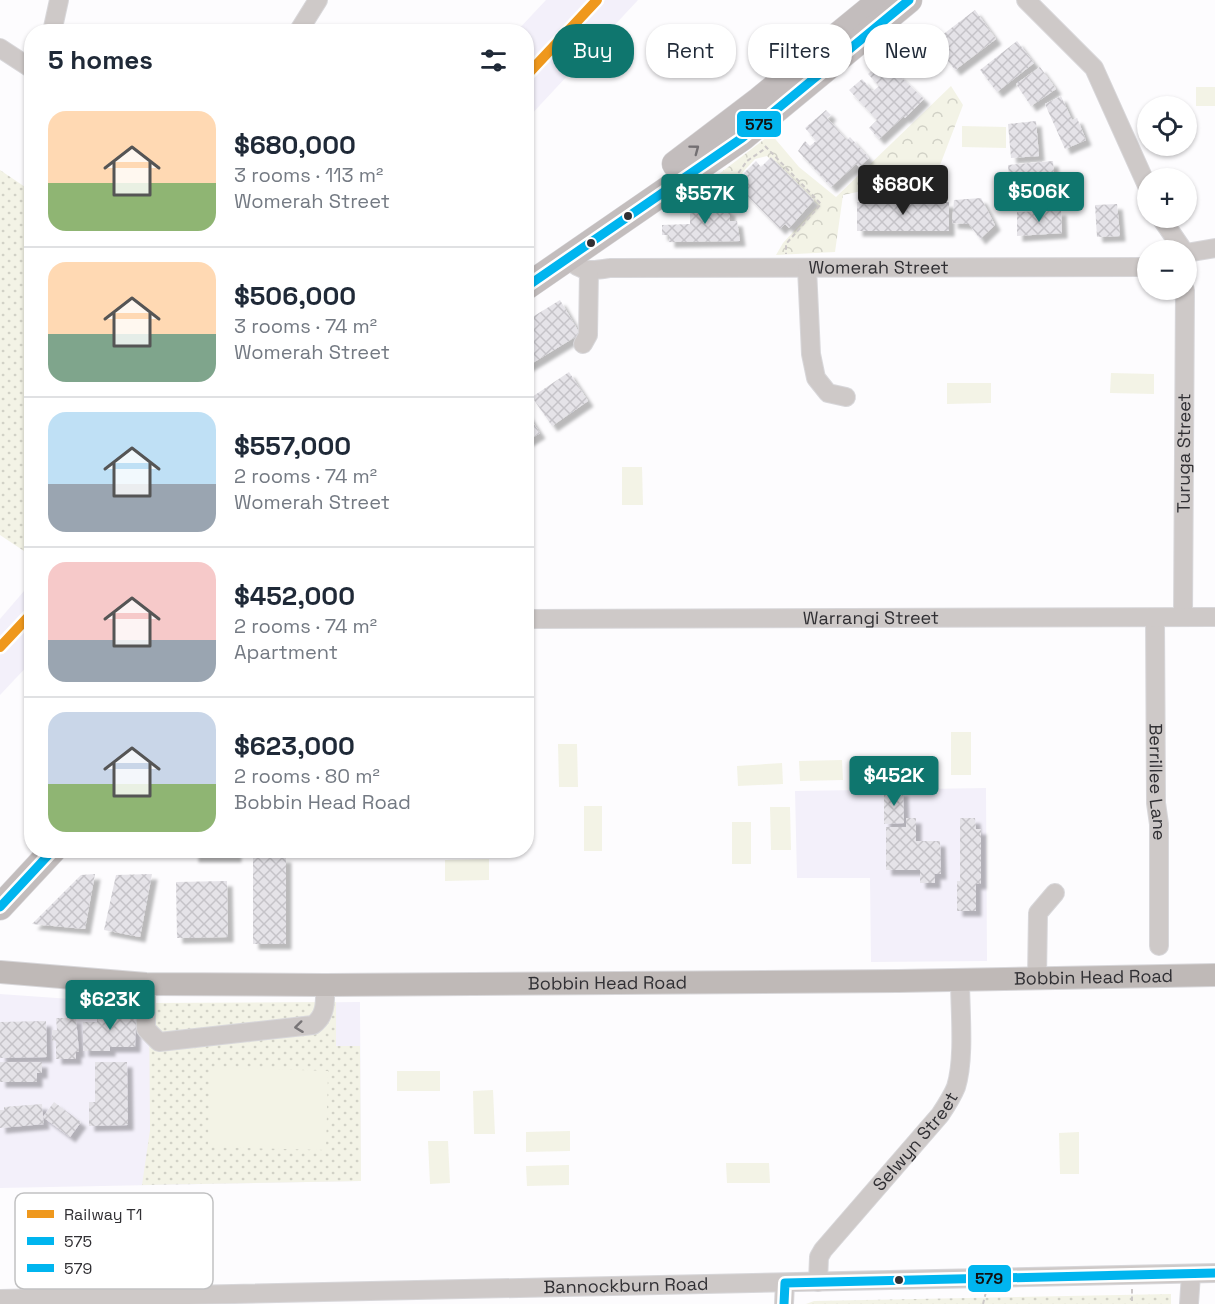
<!DOCTYPE html>
<html lang="en">
<head>
<meta charset="utf-8">
<style>
	:root { --surface:#fff; --page:#f6f6f7; --text:#1f2937; --muted:#747a83; --line:#e0e1e3; --accent:#0f766e }
	body { margin:0; font-family:"Space Grotesk",sans-serif; background:var(--page); color:var(--text); height:100vh; display:flex; flex-direction:column; font-size:22px; white-space:nowrap }
	* { box-sizing:border-box; margin:0 }
	p { font-size:20px; color:var(--muted) }
	.icon { flex:none; width:33px; height:33px; fill:none; stroke:currentColor; stroke-width:2; stroke-linecap:round; stroke-linejoin:round }
	.map { position:relative; flex:1; overflow:hidden }
	.sheet { position:absolute; left:24px; top:24px; width:510px; height:834px; display:flex; flex-direction:column; background:var(--surface); border-radius:24px; box-shadow:0 2px 4px #0004 }
	.sheet>* { flex:none }
	.guide { position:absolute; left:552px; top:24px; width:570px; height:54px; display:flex; gap:12px }
	.controls { position:absolute; left:1137px; top:96px; display:grid; gap:12px }
	.controls a { display:grid; place-items:center; width:60px; height:60px; border-radius:50%; background:var(--surface); box-shadow:0 2px 4px #0004; font-size:30px }
	.price { position:absolute; translate:-50% -51px; padding:0 14px; border-radius:6px; background:var(--accent); color:#fff; font-size:20px; line-height:39px; filter:drop-shadow(0 2px 3px #0008) }
	.price::after { content:''; position:absolute; left:50%; top:36px; width:18px; height:14px; margin-left:-9px; background:inherit; clip-path:polygon(0 0,100% 0,50% 100%) }
	.price.selected { background:#222; color:#fff }
	ul { padding:0; list-style:none }
	li { display:flex; align-items:center; gap:18px; height:150px; padding:0 24px }
	li+li { border-top:2px solid var(--line) }
	li span { display:grid; place-items:center; flex:none; width:168px; height:120px; border-radius:18px; color:#555 }
	li>.icon { margin-inline-start:auto }
	span .icon { width:72px; height:72px; fill:#fffc; stroke-width:1 }
	li b { font-size:26px }
	h2 { display:flex; justify-content:space-between; align-items:center; height:72px; padding:0 24px; font-size:26px }
	.tag { padding:0 21px; border-radius:24px; background:var(--surface); box-shadow:0 2px 4px #0004; font-size:21px; line-height:54px }
	.tag.selected { background:var(--accent); color:#fff }
	.map>svg:first-child { display:block }
</style>
</head>
<body>
<div class="map">
<svg width="1215" height="1304" viewBox="0 0 1215 1304">
	<defs>
		<pattern id="forest-crowns" width="20" height="18" patternUnits="userSpaceOnUse" patternTransform="scale(1.5)"><rect width="20" height="18" fill="#f3f3e6"/><path d="M2 6a3 3 0 1 1 6 0M12 15a3 3 0 1 1 6 0" fill="none" stroke="#d1d1c6"/></pattern>
		<pattern id="park-dots" width="8" height="8" patternUnits="userSpaceOnUse" patternTransform="scale(1.5)"><rect width="8" height="8" fill="#f3f3e6"/><path d="M2 2h.1M6 6h.1" fill="none" stroke="#d1d1c6" stroke-width="1.8" stroke-linecap="round"/></pattern>
		<pattern id="building-cross-hatch" width="8" height="8" patternUnits="userSpaceOnUse" patternTransform="scale(1.5)"><rect width="8" height="8" fill="#e5e3e8"/><path d="M0 0l8 8M0 8l8-8" fill="none" stroke="#c5c3c8"/></pattern>
		<filter id="shadow"><feDropShadow dx="5.5" dy="5.5" stdDeviation="1.5" flood-color="#0004"/></filter>
	</defs>
	<rect width="100%" height="100%" fill="#fdfcfe"/>
	<g fill="#f3f0fa">
		<path d="M546 0H638L527 119 526 32 517 31Z"/>
		<path d="M31 583V662L0 695V619Z"/>
		<path d="M986 788 987 961 871 962 870 878H797L795 791Z"/>
		<path d="M0 994 141 1004 360 1002 361 1181 0 1188Z"/>
	</g>
	<path fill="url(#forest-crowns)" d="M951 86 963 105 934 181 876 188 843 195 835 252 776 255 783 243 818 205 767 156 755 159 742 173 745 177 733 188 719 174 771 134 799 167 836 197Z"/>
	<g fill="url(#park-dots)">
		<path d="M0 170 31 191 32 549 27 553 0 535Z"/>
		<path d="M336 1002V1046H360L361 1181 142 1185 150 1130 149 1003Z"/>
		<path d="M1171 1294V1304H806L814 1301Z"/>
	</g>
	<g fill="#f3f3e6">
		<rect x="1196" y="87" width="19" height="19"/>
		<path d="M962 126 1006 127V148L962 147Z"/>
		<path d="M1111 373 1154 374V394L1110 393Z"/>
		<path d="M947 383H991V403L947 404Z"/>
		<path d="M622 467H642L643 505H622Z"/>
		<rect x="951" y="732" width="20" height="43"/>
		<path d="M558 744H577L578 787H559Z"/>
		<path d="M842 760 843 780 800 781 799 761Z"/>
		<path d="M782 763 783 784 738 786 737 766Z"/>
		<rect x="584" y="806" width="18" height="45"/>
		<path d="M770 807H790L791 850H771Z"/>
		<rect x="732" y="822" width="19" height="42"/>
		<path d="M489 859V880L445 881V860Z"/>
		<path d="M210 1067 328 1071 326 1150 208 1147Z"/>
		<rect x="397" y="1071" width="43" height="20"/>
		<path d="M493 1090 495 1134H474L473 1091Z"/>
		<path d="M570 1131V1151L526 1152V1132Z"/>
		<path d="M1079 1132V1174H1060L1059 1133Z"/>
		<path d="M428 1141H448L450 1183 430 1184Z"/>
		<path d="M726 1163H769L770 1183H727Z"/>
		<path d="M569 1165V1185L527 1186 526 1166Z"/>
	</g>
	<g fill="url(#building-cross-hatch)" filter="url(#shadow)">
		<path d="M975 10 996 39 955 70 933 42Z"/>
		<path d="M1017 41 1034 63 997 92 980 70Z"/>
		<path d="M883 60 924 99 905 118 904 116 879 139 869 128 877 120 849 90 862 79 873 91 879 86 868 74Z"/>
		<path d="M1040 67 1056 89 1031 106 1016 84Z"/>
		<path d="M1061 96 1072 120 1077 118 1086 140 1065 149 1045 104Z"/>
		<path d="M826 110 831 115 827 118 847 140 850 137 869 158 859 167 856 164 831 187 798 151 805 141 810 146 816 141 805 128Z"/>
		<path d="M1036 121 1039 156 1011 158 1008 124Z"/>
		<path d="M771 157 814 200 789 228 785 224 780 229 738 186 747 177 744 173 756 161 761 167Z"/>
		<path d="M1053 161 1056 199 1011 203 1008 165Z"/>
		<path d="M711 193 727 210H730V221H737L740 241 669 242V235H662V225L690 224V214Z"/>
		<path d="M981 198 995 225 980 239 969 224 952 223 954 200Z"/>
		<rect x="857" y="202" width="92" height="29"/>
		<path d="M1117 204 1120 236 1097 237 1095 205Z"/>
		<path d="M1061 210 1062 233 1017 236V212Z"/>
		<path d="M560 300 580 334 526 367V321Z"/>
		<path d="M569 372 588 401 552 426 532 397Z"/>
		<path d="M526 412 540 433 526 442Z"/>
		<path d="M884 791H903L904 823 884 824Z"/>
		<path d="M906 818H916V841H940L941 874H935V883H920V870H886V827H906Z"/>
		<path d="M960 818H975L976 829H981V884H976V911H957V881H960Z"/>
		<rect x="193" y="850" width="43" height="7"/>
		<rect x="253" y="857" width="33" height="87"/>
		<path d="M95 874 85 929 32 924 81 875Z"/>
		<path d="M152 874 140 937 104 930 116 875Z"/>
		<path d="M227 881 228 937 177 938 176 882Z"/>
		<path d="M103 1006H111V1011L133 1012V1016H136L135 1047H110V1051H83V1022H97V1011H103Z"/>
		<path d="M56 1018H76L79 1052H76V1059H56V1041H52V1030H57Z"/>
		<path d="M46 1021 47 1057 0 1058V1022Z"/>
		<path d="M0 1062H42V1073H37V1082H0Z"/>
		<path d="M95 1062H127L128 1125 89 1126V1102H95Z"/>
		<path d="M54 1102 81 1122 70 1137 43 1117 44 1124 0 1128V1110H4V1107L42 1104 43 1117Z"/>
	</g>
	<g fill="none" stroke-linecap="round" stroke-linejoin="round">
		<g stroke="#d8d7da" stroke-width="20">
			<g id="minor">
				<path d="M1026 0 1094 68 1148 188"/>
				<path d="M52 32 59 0"/>
				<path d="M298 32 318 0"/>
				<path d="M0 48 32 69"/>
				<path d="M1161 218 1183 250"/>
				<path d="M1186 253 1215 248"/>
				<path id="s1" d="M568 259C582 273 592 271 610 268L1148 267"/>
				<path d="M807 268 811 354 816 378 828 393 846 397"/>
				<path d="M583 344 588 335 589 271"/>
				<path id="s2" d="M1183 617 1185 290"/>
				<path id="s3" d="M1155 618 1156 803 1159 824V946"/>
				<path id="s4" d="M526 619 1215 617"/>
				<path d="M1037 977 1038 913 1055 893"/>
				<path d="M146 984V1029L159 1042 313 1025C327 1015 325 1000 325 985"/>
				<path id="s5" d="M818 1282 819 1257 823 1250 940 1115C946 1106 952 1097 956 1087 965 1058 960 1010 960 980"/>
				<path id="s6" d="M0 1299 1215 1273"/>
				<path d="M784 1304 785 1283"/>
				<path d="M1189 1304 1191 1274"/>
			</g>
		</g>
		<g stroke="#d8d7da" stroke-width="24">
			<g id="major">
				<path id="s7" d="M0 972 146 984 325 985 898 981 1215 975"/>
			</g>
		</g>
		<g stroke="#d8d7da" stroke-width="27">
			<g id="highway">
				<path d="M675 164 759 100 881 0"/>
				<path d="M526 287 742 138 909 0"/>
				<path d="M0 907 53 850"/>
			</g>
		</g>
		<g stroke="#ccc8c8" stroke-width="2" stroke-dasharray="4.5 3" stroke-linecap="butt">
			<path d="M765 146 821 204 786 244V254"/>
			<path d="M734 179 747 161 766 148"/>
			<path d="M1132 1289V1304"/>
			<path d="M983 1304 986 1292"/>
		</g>
		<use href="#minor" stroke="#cec9c8" stroke-width="18"/>
		<use href="#major" stroke="#bfb9b7" stroke-width="22"/>
		<use href="#highway" stroke="#c3bdbd" stroke-width="26"/>
		<g stroke="#fff" stroke-width="14">
			<g id="bus-1">
				<path d="M526 287 742 138 909 0"/>
				<path d="M0 907 53 850"/>
			</g>
		</g>
		<g stroke="#fff" stroke-width="14">
			<path id="bus-2" d="M784 1304 785 1283 1215 1273"/>
		</g>
		<use href="#bus-1" stroke="#00b5ef" stroke-width="9"/>
		<use href="#bus-2" stroke="#00b5ef" stroke-width="9"/>
		<g stroke="#fff" stroke-width="15">
			<g id="rail-1">
				<path d="M526 76 597 0"/>
				<path d="M0 647 32 613"/>
			</g>
		</g>
		<use href="#rail-1" stroke="#ef981d" stroke-width="10"/>
	</g>
	<defs><path id="oneway-chevron" d="M-2-3.5L2.5 0L-2 3.5" fill="none" stroke-width="1.6" stroke-linecap="round" stroke-linejoin="round" transform="scale(1.5)"/></defs>
	<use stroke="#736f72" href="#oneway-chevron" transform="translate(695 149) rotate(-37)"/>
	<use stroke="#787577" href="#oneway-chevron" transform="translate(299 1027) rotate(173)"/>
	<g fill="#313034" stroke="#fff" stroke-width="2">
		<circle cx="628" cy="216" r="5"/>
		<circle cx="591" cy="243" r="5"/>
		<circle cx="899" cy="1280" r="5"/>
	</g>
	<g text-anchor="middle" stroke-width="6" stroke-linejoin="round" paint-order="stroke">
		<g font-size="18" fill="#313034" stroke="#fff">
			<text dy="6" stroke="none"><textPath href="#s1" startOffset="314">Womerah Street</textPath></text>
			<text dy="6" stroke="none"><textPath href="#s2" startOffset="164">Turuga Street</textPath></text>
			<text dy="6" stroke="none"><textPath href="#s4" startOffset="345">Warrangi Street</textPath></text>
			<text dy="6" stroke="none"><textPath href="#s3" startOffset="164">Berrillee Lane</textPath></text>
			<text dy="6" stroke="none"><textPath href="#s7" startOffset="1094">Bobbin Head Road</textPath></text>
			<text dy="6" stroke="none"><textPath href="#s7" startOffset="608">Bobbin Head Road</textPath></text>
			<text dy="6" stroke="none"><textPath href="#s5" startOffset="176">Selwyn Street</textPath></text>
			<text dy="6" stroke="none"><textPath href="#s6" startOffset="626">Bannockburn Road</textPath></text>
		</g>
	</g>
	<rect x="15" y="1193" width="198" height="96" rx="9" fill="#fff" stroke="#c1c1c2" stroke-width="1.5"/>
	<rect x="27" y="1210" width="27" height="8" fill="#ef981d"/>
	<rect x="27" y="1237" width="27" height="8" fill="#00b5ef"/>
	<rect x="27" y="1264" width="27" height="8" fill="#00b5ef"/>
	<g font-size="16" fill="#313034">
		<text x="64" y="1220">Railway T1</text>
		<text x="64" y="1247">575</text>
		<text x="64" y="1274">579</text>
	</g>
	<g stroke="#fff" stroke-width="2">
		<rect x="736" y="110" width="46" height="28" rx="6" fill="#00b5ef"/>
		<rect x="967" y="1264" width="45" height="29" rx="6" fill="#00b5ef"/>
	</g>
	<g font-size="16" text-anchor="middle" font-weight="bold" fill="#111">
		<text x="759" y="130">575</text>
		<text x="989" y="1284">579</text>
	</g>
</svg>
<div class="controls">
<a><svg class="icon" aria-label="locate" viewBox="0 0 24 24"><circle cx="12" cy="12" r="6"/><path d="M12 2v4M12 18v4M2 12h4M18 12h4"/></svg></a>
<a>+</a>
<a>−</a>
</div>
<b class="price selected" style="left:903px;top:216px">$680K</b>
<b class="price" style="left:1039px;top:223px">$506K</b>
<b class="price" style="left:705px;top:225px">$557K</b>
<b class="price" style="left:894px;top:807px">$452K</b>
<b class="price" style="left:110px;top:1031px">$623K</b>
<div class="guide">
<a class="tag selected">Buy</a>
<a class="tag">Rent</a>
<a class="tag">Filters</a>
<a class="tag">New</a>
</div>
<section class="sheet">
<h2>5 homes<svg class="icon" aria-label="filters" viewBox="0 0 24 24"><path d="M4 7h16M4 17h16"/><circle cx="9" cy="7" r="2"/><circle cx="15" cy="17" r="2"/></svg></h2>
<ul>
<li><span style="background:linear-gradient(#ffd9b3 60%,#8fb573 0)"><svg class="icon" aria-label="home" viewBox="0 0 24 24"><path d="M3 11l9-7 9 7M6 9v11h12V9"/></svg></span><div><b>$680,000</b><p>3 rooms · 113 m²</p><p>Womerah Street</p></div></li>
<li><span style="background:linear-gradient(#ffd9b3 60%,#7fa58c 0)"><svg class="icon" aria-label="home" viewBox="0 0 24 24"><path d="M3 11l9-7 9 7M6 9v11h12V9"/></svg></span><div><b>$506,000</b><p>3 rooms · 74 m²</p><p>Womerah Street</p></div></li>
<li><span style="background:linear-gradient(#bfe0f5 60%,#9aa5b1 0)"><svg class="icon" aria-label="home" viewBox="0 0 24 24"><path d="M3 11l9-7 9 7M6 9v11h12V9"/></svg></span><div><b>$557,000</b><p>2 rooms · 74 m²</p><p>Womerah Street</p></div></li>
<li><span style="background:linear-gradient(#f6c9c9 65%,#9aa5b1 0)"><svg class="icon" aria-label="home" viewBox="0 0 24 24"><path d="M3 11l9-7 9 7M6 9v11h12V9"/></svg></span><div><b>$452,000</b><p>2 rooms · 74 m²</p><p>Apartment</p></div></li>
<li><span style="background:linear-gradient(#c9d6e8 60%,#8fb573 0)"><svg class="icon" aria-label="home" viewBox="0 0 24 24"><path d="M3 11l9-7 9 7M6 9v11h12V9"/></svg></span><div><b>$623,000</b><p>2 rooms · 80 m²</p><p>Bobbin Head Road</p></div></li>
</ul>
</section>
</div>
</body>
</html>
